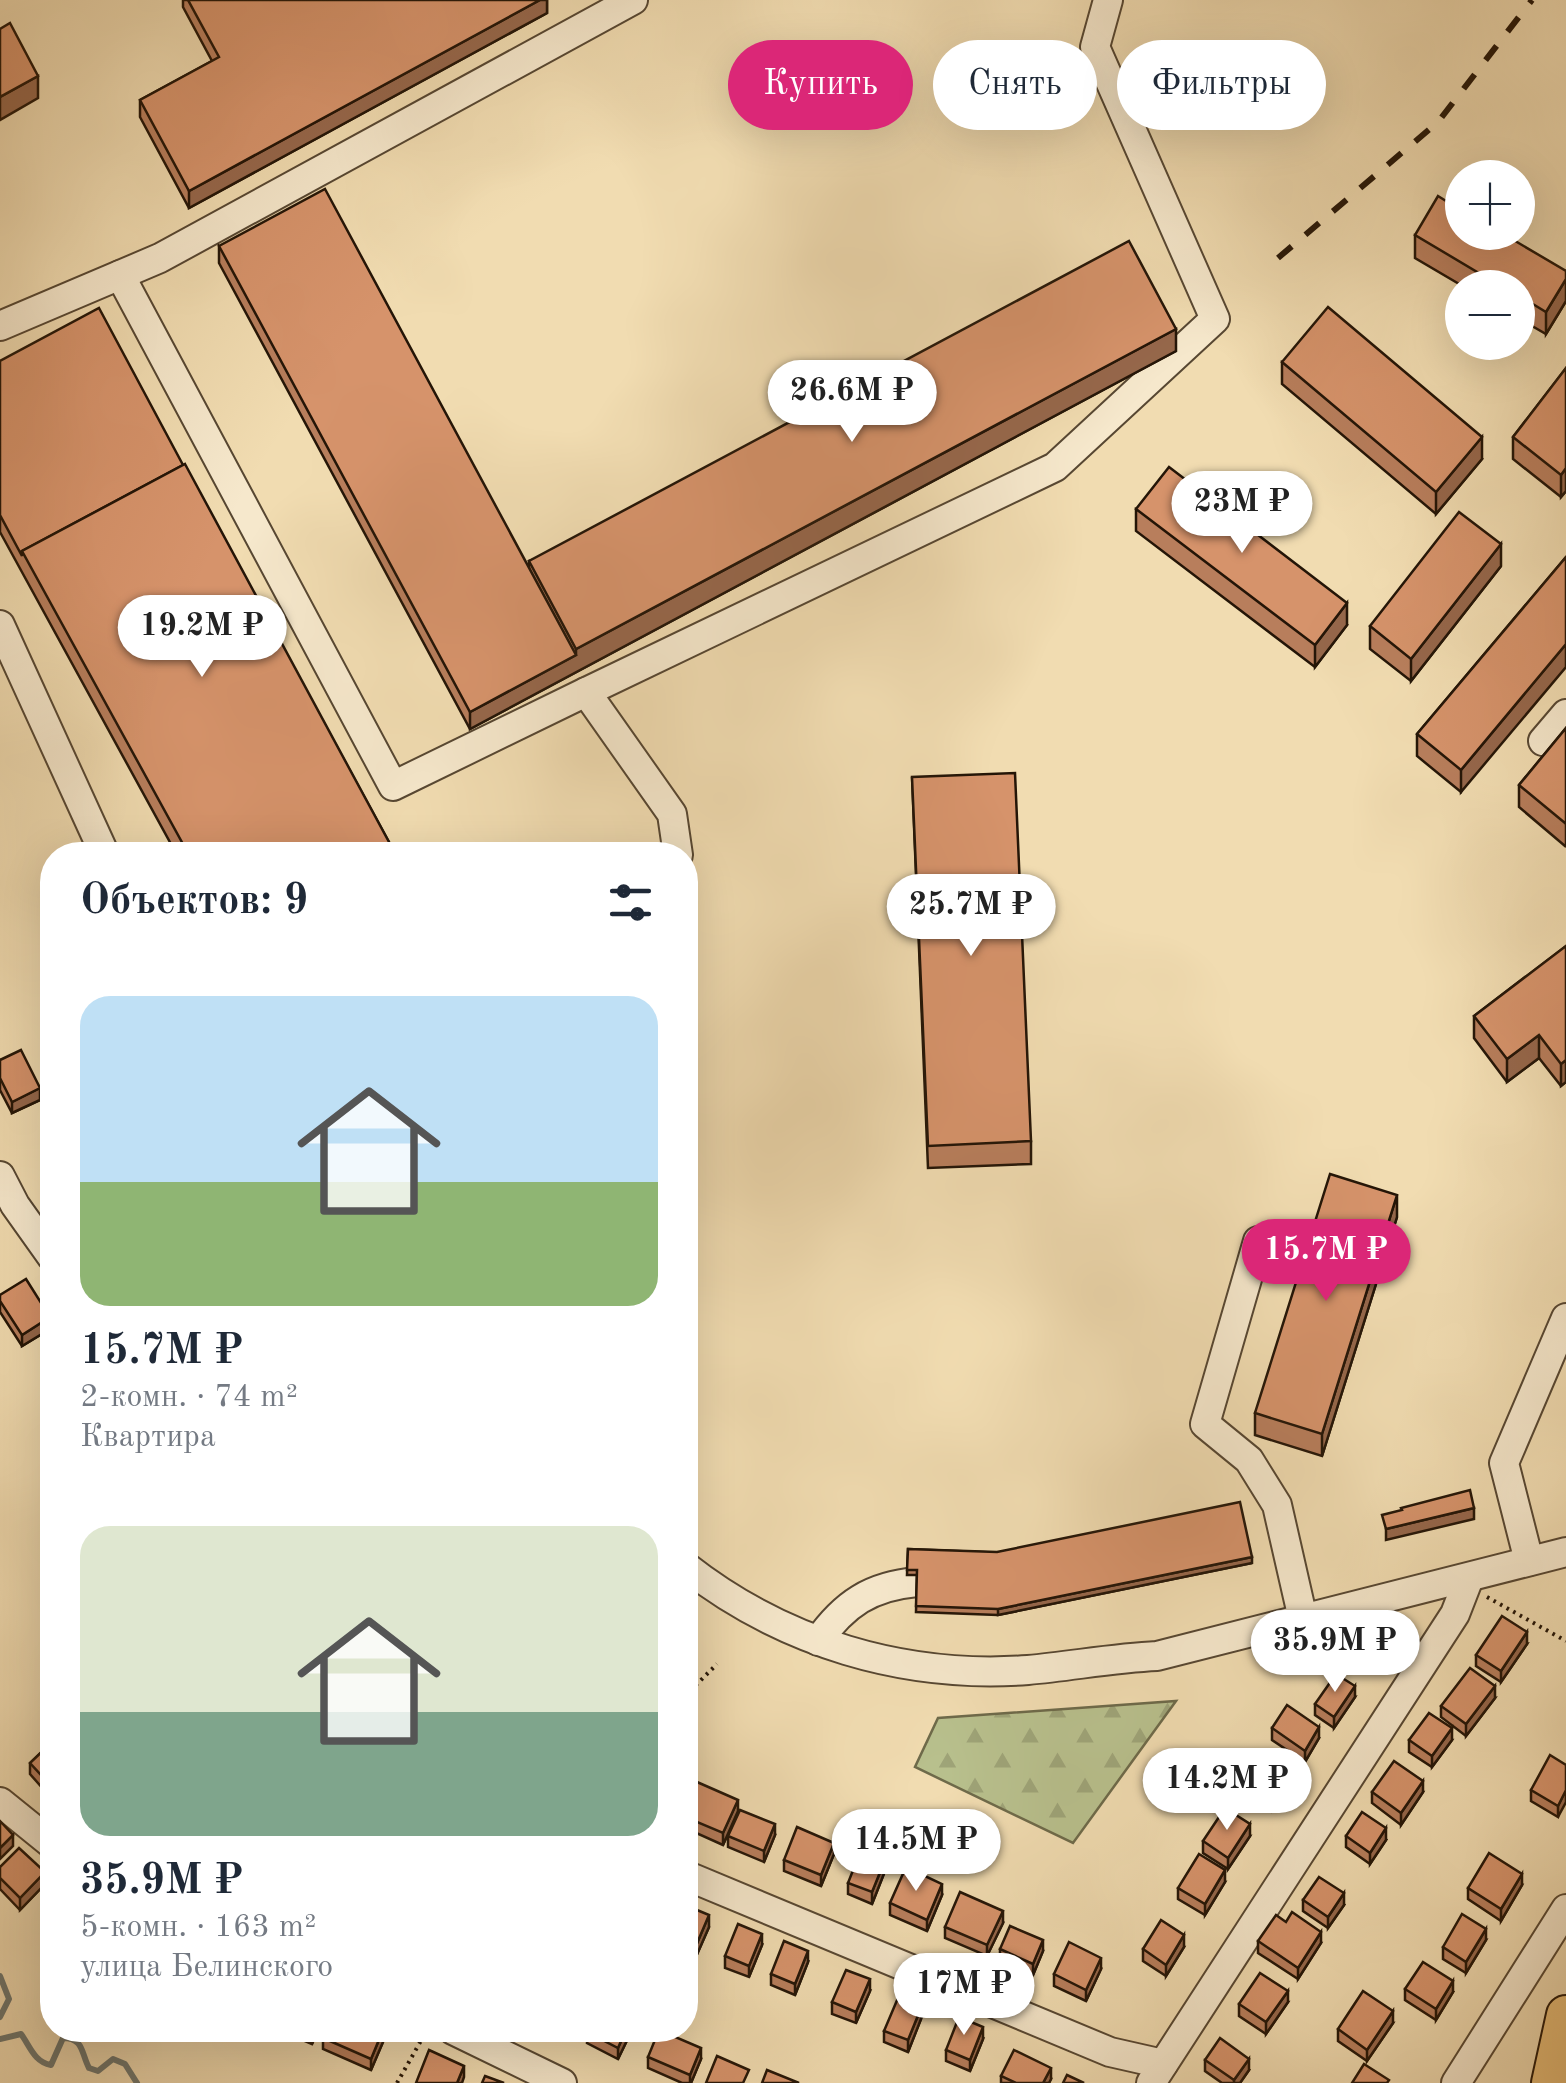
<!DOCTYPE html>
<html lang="ru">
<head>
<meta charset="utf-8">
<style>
	:root { --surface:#fff; --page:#f2f2f3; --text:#1f2937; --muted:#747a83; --accent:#db2777 }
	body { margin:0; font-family:"Old Standard TT",serif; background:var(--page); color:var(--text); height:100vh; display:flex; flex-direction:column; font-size:38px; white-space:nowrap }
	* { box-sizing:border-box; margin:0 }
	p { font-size:32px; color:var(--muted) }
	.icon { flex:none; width:55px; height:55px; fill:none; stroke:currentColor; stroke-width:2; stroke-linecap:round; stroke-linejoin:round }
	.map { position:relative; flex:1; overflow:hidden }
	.sheet { position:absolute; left:40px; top:842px; width:658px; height:1200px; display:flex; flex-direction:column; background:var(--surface); border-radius:40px; box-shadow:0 10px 40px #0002 }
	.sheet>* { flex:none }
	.top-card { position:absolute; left:728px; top:40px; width:688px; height:90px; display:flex; gap:20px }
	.tools { position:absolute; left:1445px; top:160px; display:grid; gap:20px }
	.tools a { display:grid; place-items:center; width:90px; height:90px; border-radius:50%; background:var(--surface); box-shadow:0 10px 40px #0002; font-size:50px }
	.price { position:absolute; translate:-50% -85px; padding:0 22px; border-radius:35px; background:#fff; color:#222; font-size:32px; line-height:65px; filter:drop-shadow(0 2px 5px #0008) }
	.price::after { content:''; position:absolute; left:50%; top:60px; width:30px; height:22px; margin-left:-15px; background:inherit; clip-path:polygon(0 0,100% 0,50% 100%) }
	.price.active { background:var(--accent); color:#fff }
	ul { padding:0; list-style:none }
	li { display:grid; align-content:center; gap:20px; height:530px; padding:0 40px }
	li span { display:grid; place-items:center; height:310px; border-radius:30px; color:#555 }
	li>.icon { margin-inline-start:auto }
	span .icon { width:180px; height:180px; fill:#fffc; stroke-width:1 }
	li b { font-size:42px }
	h2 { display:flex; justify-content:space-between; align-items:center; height:120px; padding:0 40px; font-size:42px }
	.tag { padding:0 35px; border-radius:45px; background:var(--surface); box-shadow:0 10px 40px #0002; font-size:35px; line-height:90px }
	.tag.active { background:var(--accent); color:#fff }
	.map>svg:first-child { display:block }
</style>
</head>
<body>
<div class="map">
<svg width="1566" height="2083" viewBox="0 0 1566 2083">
	<defs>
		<pattern id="forest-firs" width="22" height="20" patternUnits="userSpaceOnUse" patternTransform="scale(2.5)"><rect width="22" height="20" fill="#b8c08d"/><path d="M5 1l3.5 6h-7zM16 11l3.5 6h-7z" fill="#9ea478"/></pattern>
	</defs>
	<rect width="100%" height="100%" fill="#f1dcb1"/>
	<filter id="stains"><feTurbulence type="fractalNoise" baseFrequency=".002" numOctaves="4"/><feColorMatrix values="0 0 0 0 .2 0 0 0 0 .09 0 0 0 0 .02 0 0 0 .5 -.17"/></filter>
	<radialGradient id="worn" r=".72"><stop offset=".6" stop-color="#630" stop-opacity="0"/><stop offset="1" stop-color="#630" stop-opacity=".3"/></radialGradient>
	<path fill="url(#forest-firs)" stroke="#6e6a4a" stroke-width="2.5" d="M1176 1701 1073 1843 915 1767 938 1718Z"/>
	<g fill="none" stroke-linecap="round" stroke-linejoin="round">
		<g stroke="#6e7770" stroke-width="6">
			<path d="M0 1976 9 1999 0 2017"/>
			<path d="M0 2039 21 2034C30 2046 34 2062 51 2065L63 2038C84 2038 81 2053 89 2068L98 2071 113 2059 125 2064 137 2083"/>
		</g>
		<g stroke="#574732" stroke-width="32">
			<g id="minor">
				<path d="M120 275 393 786 586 692 672 814 678 855"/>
				<path d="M0 326 160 258 633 0"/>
				<path d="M0 625 105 855"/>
				<path d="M586 692 1055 467 1215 319 1095 47 1108 0"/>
				<path d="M1543 741 1566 714"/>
				<path d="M0 1176 15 1205 52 1257"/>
				<path d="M1258 1241 1205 1424 1249 1460 1277 1505 1303 1619"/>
				<path d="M1529 1561 1504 1463 1566 1318"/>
				<path d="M685 1566C783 1643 904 1679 1028 1670 1072 1666 1114 1658 1157 1656L1566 1552"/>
				<path d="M818 1641C844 1604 871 1586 917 1582"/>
				<path d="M0 1802 52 1844"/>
				<path d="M685 1875 1110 2052 1163 2064"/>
				<path d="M453 2030 562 2083"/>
				<path d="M1151 2083 1455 1614 1469 1578"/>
				<path d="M1456 2083 1566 1909"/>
			</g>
		</g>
		<g stroke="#241507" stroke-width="42">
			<path id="major" d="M1551 2083 1566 2015"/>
		</g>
		<g stroke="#241507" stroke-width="4" stroke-dasharray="2.5 5" stroke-linecap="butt">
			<path d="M1487 1597 1566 1641"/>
			<path d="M685 1696 717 1664"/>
			<path d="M397 2083 427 2030"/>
		</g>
		<use href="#minor" stroke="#f6e8cc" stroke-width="28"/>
		<use href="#major" stroke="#e8be78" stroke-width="38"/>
		<path stroke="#241507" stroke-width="6" stroke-dasharray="18 18" stroke-linecap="butt" d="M1278 258 1438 122 1532 0"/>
	</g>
	<g fill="#b87e5c" stroke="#241507" stroke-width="2.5">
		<path d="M183 0H547V13L189 208 140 117V100L212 61 183 7Z"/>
		<path d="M1415 235 1566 271V301L1546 334 1518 318V288H1466L1415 258Z"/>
		<path d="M219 246 529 567V561L1176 351 470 729 219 263Z"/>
		<path d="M0 361 183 465 396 855H177L0 532Z"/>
		<path d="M1282 362 1482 459 1436 514 1282 384Z"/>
		<path d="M1566 368V491L1561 497 1513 459V437Z"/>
		<path d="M1136 509 1347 625 1315 667 1136 531Z"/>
		<path d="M1566 557 1461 792 1417 756V734Z"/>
		<path d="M1501 566 1411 681 1370 649V626Z"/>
		<path d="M1566 728V844L1565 846 1519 807V785Z"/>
		<path d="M912 777 1031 1141V1164L928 1168Z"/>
		<path d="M1566 946V1082L1561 1086 1539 1058 1507 1082 1474 1038V1016Z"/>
		<path d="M0 1060 40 1100 12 1113 0 1090Z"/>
		<path d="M1397 1217 1322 1456 1255 1435V1413Z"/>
		<path d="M0 1295 50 1329 22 1346 0 1312Z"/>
		<path d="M908 1549 1252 1563 998 1615 916 1612 917 1575H907Z"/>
		<path d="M1527 1644 1501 1682 1476 1666V1655Z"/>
		<path d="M1355 1697 1334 1728 1315 1715V1704Z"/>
		<path d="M1495 1698 1466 1736 1441 1717V1706Z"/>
		<path d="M1272 1728 1319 1738 1305 1762 1272 1740Z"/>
		<path d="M1409 1740H1452L1432 1767 1409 1752Z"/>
		<path d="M52 1742V1799L30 1774V1763Z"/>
		<path d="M1566 1765 1558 1817 1531 1801V1790Z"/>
		<path d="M1246 1780H1291L1273 1809 1246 1791Z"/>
		<path d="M1372 1792H1423L1401 1825 1372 1803Z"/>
		<path d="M685 1807 738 1811 723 1845 685 1828Z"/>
		<path d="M775 1835 764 1862 728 1847V1836Z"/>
		<path d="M1250 1836 1228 1869 1203 1853V1841Z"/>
		<path d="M1346 1836 1386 1840 1370 1864 1346 1847Z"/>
		<path d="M834 1854 821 1886 784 1871V1860Z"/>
		<path d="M0 1867 45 1884 20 1910 0 1889Z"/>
		<path d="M885 1871 872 1904 848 1894V1883Z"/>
		<path d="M1225 1882 1205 1915 1178 1899V1888Z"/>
		<path d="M1522 1885 1501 1921 1468 1899V1888Z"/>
		<path d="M942 1895 927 1931 890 1915V1903Z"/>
		<path d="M1303 1900 1344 1905 1328 1928 1303 1911Z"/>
		<path d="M685 1905 709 1927 695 1959 685 1955Z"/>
		<path d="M1003 1923 987 1956 945 1938V1927Z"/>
		<path d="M1486 1940 1466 1973 1443 1959V1947Z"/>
		<path d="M1258 1941 1321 1943 1298 1979 1258 1953Z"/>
		<path d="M762 1945 749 1977 725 1968V1956Z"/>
		<path d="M1184 1947 1166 1976 1143 1961V1949Z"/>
		<path d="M1000 1949 1043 1951 1033 1975 1000 1961Z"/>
		<path d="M808 1962 795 1995 771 1985V1974Z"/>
		<path d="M1101 1969 1086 2001 1054 1986V1974Z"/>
		<path d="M1405 1989 1453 1992 1436 2020 1405 2000Z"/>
		<path d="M870 1991 856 2023 832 2014V2002Z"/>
		<path d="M1288 2002 1266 2034 1239 2016V2004Z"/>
		<path d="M921 2019 908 2052 884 2042V2031Z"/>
		<path d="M1393 2023 1367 2061 1338 2041V2029Z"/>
		<path d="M279 2030H318L312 2044Z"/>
		<path d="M562 2030H577L575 2035Z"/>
		<path d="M588 2030H632L618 2059 587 2043Z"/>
		<path d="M323 2038 383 2042 371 2070 323 2049Z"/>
		<path d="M983 2039 970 2071 946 2061V2050Z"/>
		<path d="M648 2057 701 2059 691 2083H682L648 2068Z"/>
		<path d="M1205 2060 1249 2070 1240 2083H1222L1205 2071Z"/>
		<path d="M1001 2076 1051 2079 1049 2083H1001Z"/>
	</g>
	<g fill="#96674b" stroke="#241507" stroke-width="2.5">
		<path d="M540 0H547V13L189 208V191Z"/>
		<path d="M38 76V98L0 120V97Z"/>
		<path d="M1566 279V301L1546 334V312Z"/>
		<path d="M1176 329V351L470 729V712L576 655V649Z"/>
		<path d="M1482 437V459L1436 514V492Z"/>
		<path d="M1566 468V491L1561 497V475Z"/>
		<path d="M1501 544V566L1411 681V659Z"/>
		<path d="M1347 603V625L1315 667V645Z"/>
		<path d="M1566 644V667L1461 792V770Z"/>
		<path d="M1539 1035V1058L1507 1082V1059Z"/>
		<path d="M1566 1060V1082L1561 1086V1064Z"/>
		<path d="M40 1088V1100L12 1113V1102Z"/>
		<path d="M1397 1195V1217L1322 1456V1434Z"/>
		<path d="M50 1317V1329L22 1346V1335Z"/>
		<path d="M1474 1508V1519L1386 1540V1529Z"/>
		<path d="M1252 1557V1563L998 1615V1609Z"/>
		<path d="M1527 1632V1644L1501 1682V1671Z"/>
		<path d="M1355 1686V1697L1334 1728V1717Z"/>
		<path d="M1495 1686V1698L1466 1736V1724Z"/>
		<path d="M1319 1727V1738L1305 1762V1751Z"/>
		<path d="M1452 1728V1740L1432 1767V1756Z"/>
		<path d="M1291 1769V1780L1273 1809V1798Z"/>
		<path d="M1423 1781V1792L1401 1825V1813Z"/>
		<path d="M1566 1790V1802L1558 1817V1806Z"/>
		<path d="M738 1800V1811L723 1845V1833Z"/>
		<path d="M775 1824V1835L764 1862V1851Z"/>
		<path d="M1250 1824V1836L1228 1869V1858Z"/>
		<path d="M1386 1828V1840L1370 1864V1853Z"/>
		<path d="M13 1835V1846L0 1859V1848Z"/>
		<path d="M834 1843V1854L821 1886V1875Z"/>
		<path d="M885 1860V1871L872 1904V1892Z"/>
		<path d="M1225 1870V1882L1205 1915V1904Z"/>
		<path d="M45 1872V1884L20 1910V1898Z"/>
		<path d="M1522 1874V1885L1501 1921V1909Z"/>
		<path d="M942 1884V1895L927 1931V1920Z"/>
		<path d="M1344 1893V1905L1328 1928V1917Z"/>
		<path d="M1003 1911V1923L987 1956V1945Z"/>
		<path d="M709 1915V1927L695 1959V1948Z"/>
		<path d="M1486 1929V1940L1466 1973V1962Z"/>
		<path d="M1321 1932V1943L1298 1979V1968Z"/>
		<path d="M762 1934V1945L749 1977V1966Z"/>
		<path d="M1184 1935V1947L1166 1976V1965Z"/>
		<path d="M1043 1940V1951L1033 1975V1964Z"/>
		<path d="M808 1951V1962L795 1995V1984Z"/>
		<path d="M1101 1958V1969L1086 2001V1990Z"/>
		<path d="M870 1979V1991L856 2023V2012Z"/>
		<path d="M1453 1981V1992L1436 2020V2009Z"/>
		<path d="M1288 1991V2002L1266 2034V2022Z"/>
		<path d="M921 2008V2019L908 2052V2040Z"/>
		<path d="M1393 2011V2023L1367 2061V2050Z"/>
		<path d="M983 2027V2039L970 2071V2060Z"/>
		<path d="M313 2030H318L312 2044V2033Z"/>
		<path d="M383 2030V2042L371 2070V2059Z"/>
		<path d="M626 2030H632L618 2059V2048Z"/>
		<path d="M701 2048V2059L691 2083H690V2075Z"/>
		<path d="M1249 2059V2070L1240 2083H1234V2080Z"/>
		<path d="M464 2066V2077L462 2083H457Z"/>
		<path d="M1051 2068V2079L1049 2083H1043Z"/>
	</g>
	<g fill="#d6936b" stroke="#241507" stroke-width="2.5">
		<path d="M188 0H540L189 191 140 100 219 57Z"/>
		<path d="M10 23 38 76 0 97V29Z"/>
		<path d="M325 189 576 655 470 712 219 246Z"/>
		<path d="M1438 196 1462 211V232H1500L1566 271V279L1546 312 1518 295V288H1504L1415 235Z"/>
		<path d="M1129 241 1176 329 576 649 529 561Z"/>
		<path d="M1328 307 1482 437 1436 492 1282 362Z"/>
		<path d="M99 308 183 465 22 551V556L0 515V361Z"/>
		<path d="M1566 368V468L1561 475 1513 437Z"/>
		<path d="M185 464 396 855H189L22 551Z"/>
		<path d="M1169 467 1347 603 1315 645 1136 509Z"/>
		<path d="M1459 512 1501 544 1411 659 1370 626Z"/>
		<path d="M1566 557V644L1461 770 1417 734Z"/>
		<path d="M1566 728V822L1565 823 1519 785Z"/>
		<path d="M1015 773 1031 1141 928 1146 912 777Z"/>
		<path d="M1566 946V1060L1561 1064 1539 1035 1507 1059 1474 1016Z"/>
		<path d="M21 1050 40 1088 12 1102 0 1078V1060Z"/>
		<path d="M1330 1174 1397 1195 1322 1434 1255 1413Z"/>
		<path d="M26 1279 50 1317 22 1335 0 1301V1295Z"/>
		<path d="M1470 1490 1474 1508 1386 1529 1382 1515 1402 1510 1401 1508Z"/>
		<path d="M1240 1502 1252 1557 998 1609 916 1606 917 1570H907L908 1549 997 1552Z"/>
		<path d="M1502 1616 1527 1632 1501 1671 1476 1655Z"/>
		<path d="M1470 1668 1495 1686 1466 1724 1441 1706Z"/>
		<path d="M1336 1674 1355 1686 1334 1717 1315 1704Z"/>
		<path d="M1287 1705 1319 1727 1305 1751 1272 1728Z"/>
		<path d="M1429 1713 1452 1728 1432 1756 1409 1740Z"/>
		<path d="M52 1742V1787L30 1763Z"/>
		<path d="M1265 1751 1291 1769 1273 1798 1246 1780Z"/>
		<path d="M1550 1755 1566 1765V1790L1558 1806 1531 1790Z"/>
		<path d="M1394 1761 1423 1781 1401 1813 1372 1792Z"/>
		<path d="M697 1782 738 1800 723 1833 685 1817V1807Z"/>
		<path d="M1225 1808 1250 1824 1228 1858 1203 1841Z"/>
		<path d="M740 1810 775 1824 764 1851 728 1836Z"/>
		<path d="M1362 1812 1386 1828 1370 1853 1346 1836Z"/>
		<path d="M0 1821 13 1835 0 1848Z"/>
		<path d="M797 1827 834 1843 821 1875 784 1860Z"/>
		<path d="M19 1848 45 1872 20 1898 0 1878V1867Z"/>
		<path d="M861 1850 885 1860 872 1892 848 1883Z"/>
		<path d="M1489 1853 1522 1874 1501 1909 1468 1888Z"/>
		<path d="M1199 1854 1225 1870 1205 1904 1178 1888Z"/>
		<path d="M906 1867 942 1884 927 1920 890 1903Z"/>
		<path d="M1319 1877 1344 1893 1328 1917 1303 1900Z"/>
		<path d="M960 1892 1003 1911 987 1945 945 1927Z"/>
		<path d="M685 1905 709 1915 695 1948 685 1943Z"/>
		<path d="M1292 1912 1321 1932 1298 1968 1258 1941 1276 1915 1286 1922Z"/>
		<path d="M1462 1914 1486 1929 1466 1962 1443 1947Z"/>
		<path d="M1161 1920 1184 1935 1166 1965 1143 1949Z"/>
		<path d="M738 1924 762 1934 749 1966 725 1956Z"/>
		<path d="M1010 1926 1043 1940 1033 1964 1000 1949Z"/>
		<path d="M784 1941 808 1951 795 1984 771 1974Z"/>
		<path d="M1069 1942 1101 1958 1086 1990 1054 1974Z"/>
		<path d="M1423 1962 1453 1981 1436 2009 1405 1989Z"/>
		<path d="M846 1970 870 1979 856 2012 832 2002Z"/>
		<path d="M1260 1973 1288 1991 1266 2022 1239 2004Z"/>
		<path d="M1363 1991 1393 2011 1367 2050 1338 2029Z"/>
		<path d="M898 1998 921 2008 908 2040 884 2031Z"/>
		<path d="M959 2017 983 2027 970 2060 946 2050Z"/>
		<path d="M326 2030H383L371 2059 323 2038Z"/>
		<path d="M588 2030H626L618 2048 587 2032Z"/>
		<path d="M659 2030 701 2048 690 2075 648 2057Z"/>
		<path d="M1220 2038 1249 2059 1234 2080 1205 2060Z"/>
		<path d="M429 2050 464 2066 457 2083H416Z"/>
		<path d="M1014 2050 1051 2068 1043 2083H1016L1001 2076Z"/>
		<path d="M717 2056 749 2070 743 2083H706Z"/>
		<path d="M1364 2064 1389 2080 1387 2083H1352Z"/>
		<path d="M767 2070 799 2083H762Z"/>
		<path d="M1067 2075 1084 2083H1063Z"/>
		<path d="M485 2076 504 2083H482Z"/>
	</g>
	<rect width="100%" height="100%" filter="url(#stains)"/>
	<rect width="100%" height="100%" fill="url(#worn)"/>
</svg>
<div class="tools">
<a>+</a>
<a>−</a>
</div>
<b class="price" style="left:852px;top:445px">26.6M ₽</b>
<b class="price" style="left:1242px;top:556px">23M ₽</b>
<b class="price" style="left:202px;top:680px">19.2M ₽</b>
<b class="price" style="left:971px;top:959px">25.7M ₽</b>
<b class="price active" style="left:1326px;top:1304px">15.7M ₽</b>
<b class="price" style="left:1335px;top:1695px">35.9M ₽</b>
<b class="price" style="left:1227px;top:1833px">14.2M ₽</b>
<b class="price" style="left:916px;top:1894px">14.5M ₽</b>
<b class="price" style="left:964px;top:2038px">17M ₽</b>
<div class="top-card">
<a class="tag active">Купить</a>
<a class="tag">Снять</a>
<a class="tag">Фильтры</a>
</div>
<section class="sheet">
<h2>Объектов: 9<svg class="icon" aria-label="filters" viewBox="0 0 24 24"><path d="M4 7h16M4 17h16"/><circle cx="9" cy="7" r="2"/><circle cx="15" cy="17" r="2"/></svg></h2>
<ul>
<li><span style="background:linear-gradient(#bfe0f5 60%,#8fb573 0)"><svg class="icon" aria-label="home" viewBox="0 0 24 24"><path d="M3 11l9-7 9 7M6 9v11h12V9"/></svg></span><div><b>15.7M ₽</b><p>2-комн. · 74 m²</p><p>Квартира</p></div></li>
<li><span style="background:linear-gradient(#dfe7d0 60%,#7fa58c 0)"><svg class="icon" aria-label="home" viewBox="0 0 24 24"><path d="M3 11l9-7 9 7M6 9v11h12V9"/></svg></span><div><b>35.9M ₽</b><p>5-комн. · 163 m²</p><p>улица Белинского</p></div></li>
</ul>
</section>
</div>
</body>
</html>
